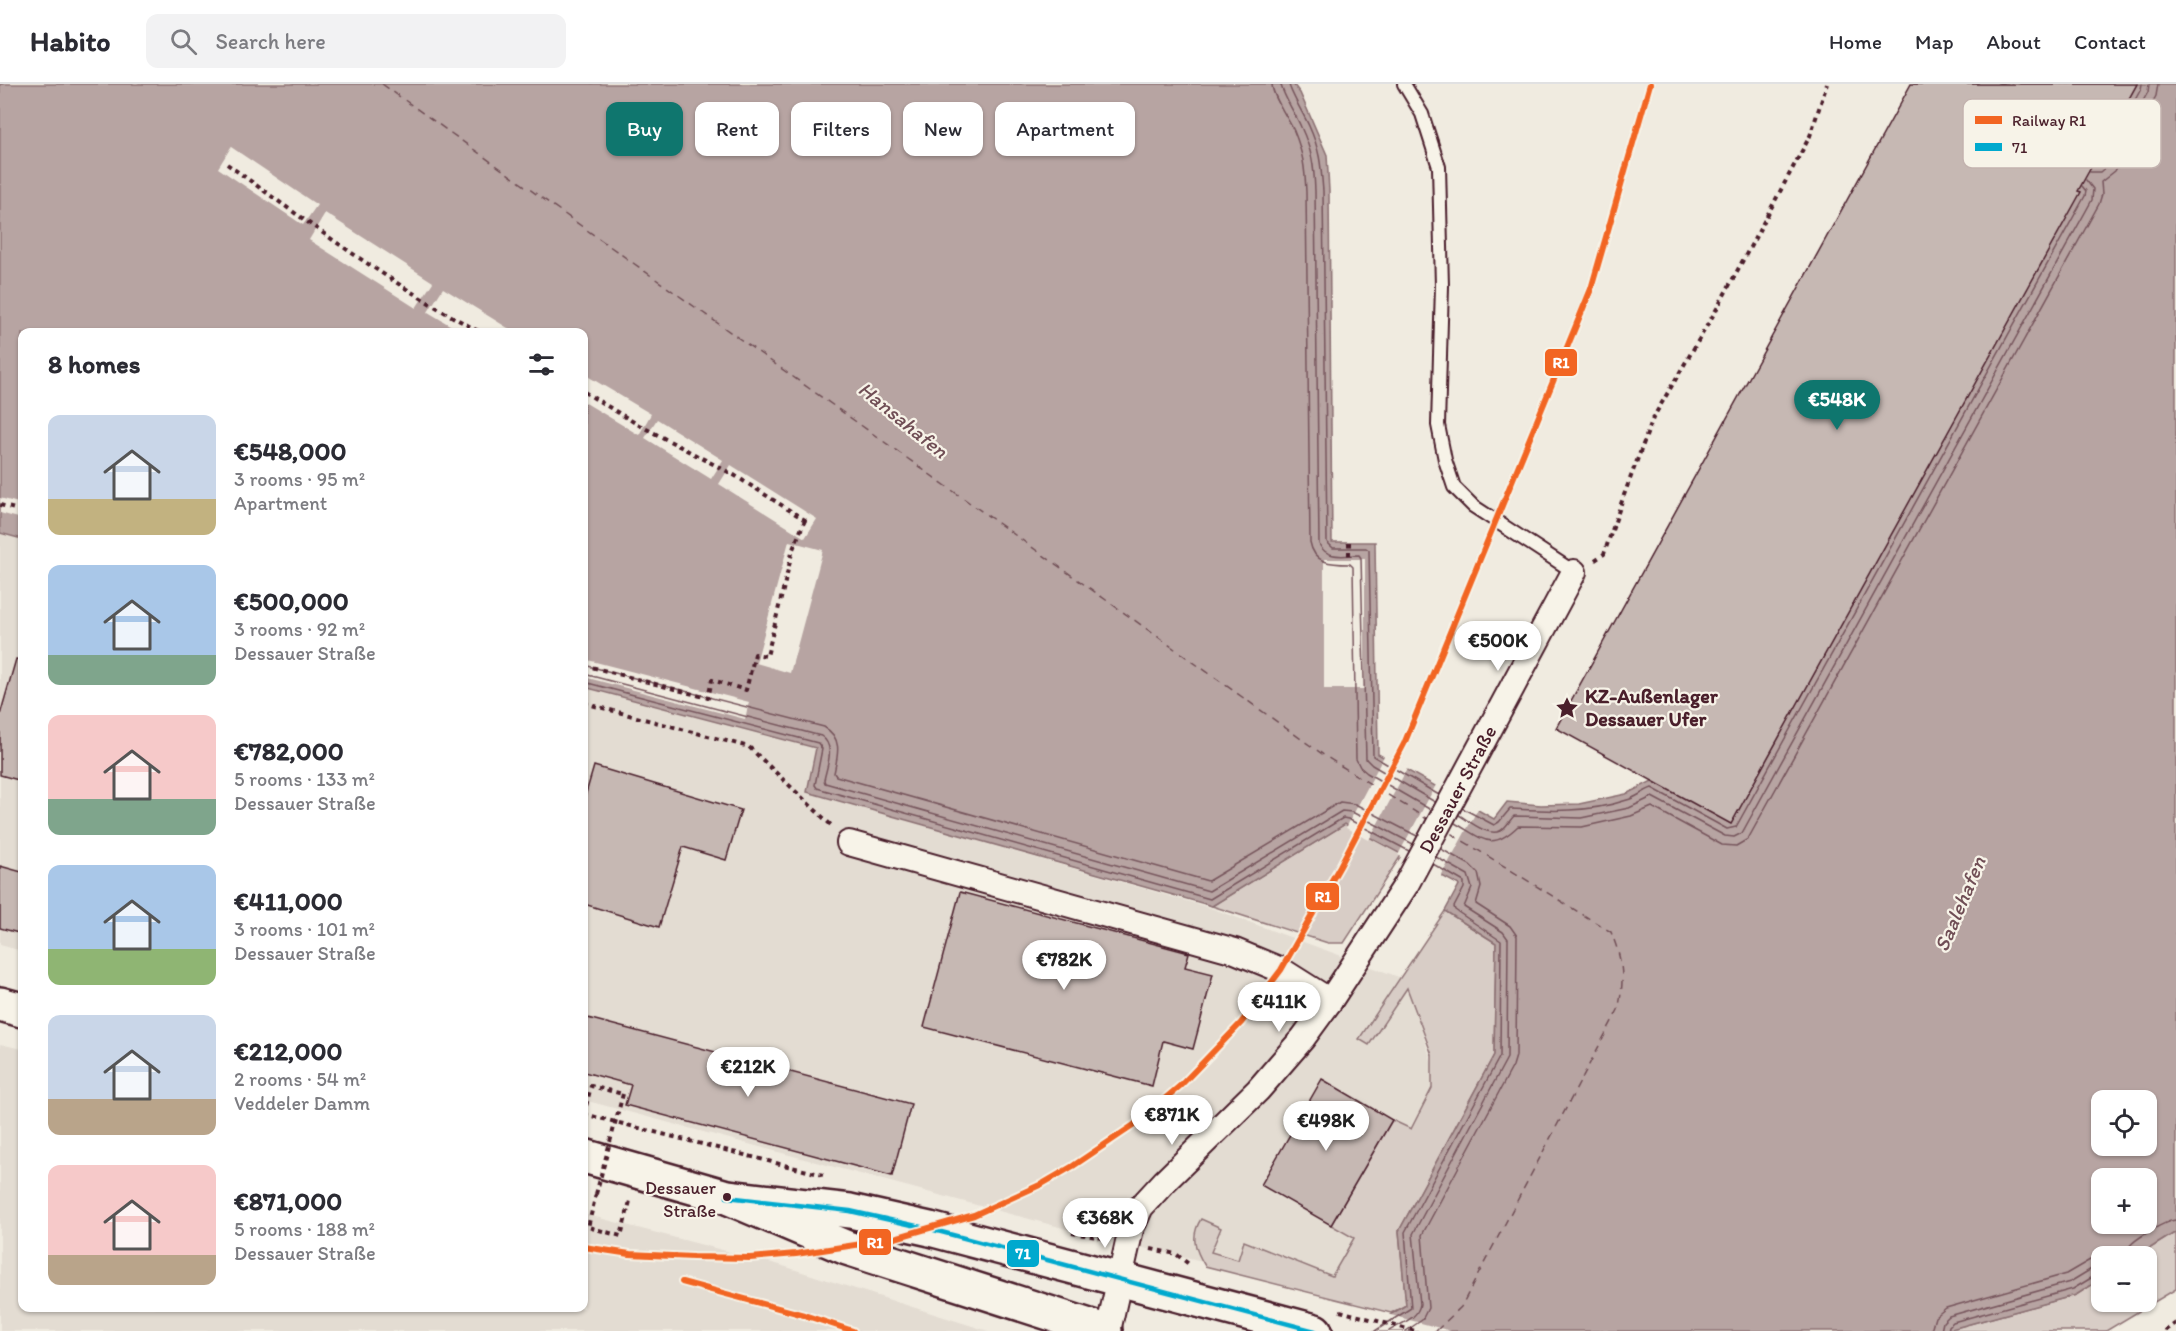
<!DOCTYPE html>
<html lang="en">
<head>
<meta charset="utf-8">
<style>
	:root { --surface:#fff; --page:#f2f2f3; --text:#2b2b33; --muted:#7c7c81; --line:#e1e1e2; --accent:#0f766e }
	body { margin:0; font-family:Itim,sans-serif; background:var(--page); color:var(--text); height:100vh; display:flex; flex-direction:column; font-size:22px; white-space:nowrap }
	* { box-sizing:border-box; margin:0 }
	p { font-size:20px; color:var(--muted) }
	.icon { flex:none; width:33px; height:33px; fill:none; stroke:currentColor; stroke-width:2; stroke-linecap:round; stroke-linejoin:round }
	.map { position:relative; flex:1; overflow:hidden }
	.sheet { position:absolute; left:18px; top:244px; width:570px; height:984px; display:flex; flex-direction:column; background:var(--surface); border-radius:12px; box-shadow:0 2px 4px #0004 }
	.sheet>* { flex:none }
	.banner { position:absolute; left:606px; top:18px; width:570px; height:54px; display:flex; gap:12px }
	.tools { position:absolute; left:2091px; top:1006px; display:grid; gap:12px }
	.tools a { display:grid; place-items:center; width:66px; height:66px; border-radius:12px; background:var(--surface); box-shadow:0 2px 4px #0004; font-size:30px }
	.price { position:absolute; translate:-50% -51px; padding:0 14px; border-radius:21px; background:#fff; color:#222; font-size:20px; line-height:39px; filter:drop-shadow(0 2px 3px #0008) }
	.price::after { content:''; position:absolute; left:50%; top:36px; width:18px; height:14px; margin-left:-9px; background:inherit; clip-path:polygon(0 0,100% 0,50% 100%) }
	.price.selected { background:var(--accent); color:#fff }
	ul { padding:0; list-style:none }
	li { display:flex; align-items:center; gap:18px; height:150px; padding:0 30px }
	li span { display:grid; place-items:center; flex:none; width:168px; height:120px; border-radius:12px; color:#555 }
	li>.icon { margin-inline-start:auto }
	span .icon { width:72px; height:72px; fill:#fffc; stroke-width:1 }
	li b { font-size:26px }
	h2 { display:flex; justify-content:space-between; align-items:center; height:72px; padding:0 30px; font-size:26px }
	.tag { padding:0 21px; border-radius:12px; background:var(--surface); box-shadow:0 2px 4px #0004; font-size:21px; line-height:54px }
	.tag.selected { background:var(--accent); color:#fff }
	header { display:flex; align-items:center; gap:36px; box-sizing:border-box; height:84px; padding:0 30px; background:var(--surface); border-bottom:2px solid var(--line) }
	header strong { font-size:28px }
	nav { display:flex; gap:33px; margin-inline-start:auto; font-size:21px }
	.search { width:420px; height:54px; background:var(--page); display:flex; align-items:center; gap:15px; box-sizing:border-box; padding:0 21px; border-radius:12px; color:var(--muted); font-size:22px }
	.map>svg:first-child { display:block }
</style>
</head>
<body>
<header>
<strong>Habito</strong>
<div class="search"><svg class="icon" aria-label="search" viewBox="0 0 24 24"><circle cx="10" cy="10" r="6"/><path d="M15 15l6 6"/></svg>Search here</div>
<nav><a>Home</a><a>Map</a><a>About</a><a>Contact</a></nav>
</header>
<div class="map">
<svg width="2176" height="1247" viewBox="0 0 2176 1247">
	<rect width="100%" height="100%" fill="#f0ebe0"/>
	<filter id="ink" filterUnits="userSpaceOnUse"><feTurbulence type="fractalNoise" baseFrequency=".0167" numOctaves="2"/><feDisplacementMap in="SourceGraphic" scale="12" xChannelSelector="R" yChannelSelector="G"/><feConvolveMatrix kernelMatrix="1 2 1 2 8 2 1 2 1" color-interpolation-filters="sRGB"/></filter>
	<g filter="url(#ink)">
		<g fill="#e3dcd2">
			<path d="M0 449 22 455V867L0 861Z"/>
			<path d="M584 603 817 664 807 708 1208 823 1407 896 1438 1000 1341 1211 1089 1151 584 1016Z"/>
			<path d="M0 960 22 965V1224H584V1130L780 1181 988 1247H0Z"/>
		</g>
		<g fill="#d8cdc6" stroke="#917678" stroke-width="1.5">
			<path d="M1345 740 1402 770 1344 859H1328L1212 822Z"/>
			<path d="M1445 827 1496 859 1494 971 1399 1147 1406 1221 1391 1229 1205 1182C1195 1166 1190 1152 1201 1135L1221 1144 1211 1168 1238 1176 1244 1157 1332 1192 1354 1154 1331 1141 1392 1036 1411 1045 1432 1004V971L1407 904 1369 961 1359 955Z"/>
			<path d="M2176 1148V1205L2106 1247H1944L2076 1211 2101 1195 2102 1218H2146V1173H2136Z"/>
		</g>
		<path fill="#b7a4a2" stroke="#8b6f72" stroke-width="1.5" fill-rule="evenodd" d="M0 0H1293L1300 9 1327 71 1329 107 1332 458H1375L1378 670 1494 735 1507 718 1541 721 1579 720 1626 710 1652 697 1731 740 2080 108 2058 96 2095 76 2137 0H2176V1148L2136 1173H2102L2101 1195 2076 1211 1944 1247H1364L1406 1221 1399 1147 1494 971 1496 859 1445 827 1459 801 1345 740 1212 822 807 708 816 664 584 603V249H22V455L0 449ZM2102 1017H2146V1062H2102ZM2102 1095H2146V1140H2102Z"/>
		<g fill="#f0ebe0">
			<path d="M231 63 317 121 303 141 218 84Z"/>
			<path d="M325 129 433 198 416 224 309 156Z"/>
			<path d="M443 204 516 249H463L428 228Z"/>
			<path d="M584 290 651 330 639 351 584 318Z"/>
			<path d="M657 335 723 376 711 395 645 354Z"/>
			<path d="M731 381 817 435 805 454 719 400Z"/>
			<path d="M0 414 22 420V435L0 429Z"/>
			<path d="M789 457 823 466 790 589 756 579Z"/>
			<rect x="1324" y="475" width="41" height="130"/>
			<path d="M584 575 749 618 745 635 584 593Z"/>
			<path d="M1385 670 1408 683 1369 756 1346 744Z"/>
			<path d="M1437 699 1479 723 1440 794 1398 771Z"/>
			<path d="M1387 1230 1451 1247H1361Z"/>
		</g>
		<g fill="none" stroke-linecap="round" stroke-linejoin="round">
			<g stroke="#76545b" stroke-width="1.5">
				<path d="M1272 0C1272 12 1288 34 1294 47 1303 69 1305 84 1306 108L1310 458C1314 480 1331 480 1350 480L1353 483 1356 675 1360 683 1367 689 1431 726"/>
				<path d="M1281 0C1281 8 1297 33 1301 43 1312 67 1314 81 1315 107L1319 460C1327 476 1344 471 1359 471L1361 474 1366 675 1372 681 1435 718"/>
				<path d="M1289 0C1289 6 1305 33 1309 42 1320 66 1321 81 1323 107L1327 458 1333 464H1366L1369 466 1373 672 1439 711"/>
				<path d="M2094 82 2101 78 2141 5 2142 0"/>
				<path d="M2090 88H2100L2107 82 2148 8 2149 0"/>
				<path d="M584 581 824 643C843 654 838 671 834 689L836 692 1208 797 1340 718 1355 720 1417 752"/>
				<path d="M584 590 821 652C836 662 827 681 824 696L825 699 1209 807 1342 727 1352 728 1413 760"/>
				<path d="M584 598 818 659 822 665 815 701 817 704 1210 815 1343 734 1348 735 1409 767"/>
				<path d="M1462 724 1494 741 1499 738 1510 725C1550 727 1588 729 1627 716 1636 714 1643 707 1652 704L1727 745 1736 743 2085 112 2086 107 2082 102"/>
				<path d="M1459 731C1469 737 1488 753 1500 747 1506 744 1509 737 1514 732L1581 734 1629 724 1652 713 1725 752 1734 753 1742 749 2092 116 2093 105 2086 96"/>
				<path d="M1455 739C1483 755 1491 768 1518 742L1582 743 1631 732 1652 723 1722 761 1736 762 1748 755 2099 120 2102 110 2101 98 2115 87 2156 12 2158 0"/>
				<path d="M2126 1173C2127 1169 2126 1167 2129 1163 2134 1155 2167 1136 2176 1136"/>
				<path d="M1375 1247 1411 1224 1405 1148 1500 972 1501 857 1455 826 1454 823 1464 804V798L1433 780"/>
				<path d="M1389 1247C1401 1239 1418 1235 1420 1220L1413 1150 1507 974 1508 855 1503 848 1464 823 1472 804 1468 791 1436 773"/>
				<path d="M1406 1247 1422 1236 1428 1224 1422 1151 1513 982 1516 972 1517 852 1510 842 1476 820 1481 803 1478 789 1470 781 1441 765"/>
				<path d="M1931 1247 1935 1233 1946 1224 2066 1190 2090 1176 2102 1174"/>
				<path d="M1941 1247 1943 1238 1949 1232 2070 1198 2093 1184 2102 1183"/>
				<path d="M1948 1247 1949 1242 1953 1238 2073 1205 2096 1191 2102 1190"/>
			</g>
			<g stroke="#704e55" stroke-width="1.5" stroke-dasharray="8 6" stroke-linecap="butt">
				<path d="M382 0 1325 672 1427 735"/>
				<path d="M1436 1247 1461 1223 1618 926C1625 895 1623 878 1611 848L1447 747"/>
			</g>
		</g>
		<g fill="#c6b8b3" stroke="#4a1f2b" stroke-width="1.5">
			<path d="M1911 0H2137L2078 107 2081 108 1731 740 1556 644Z"/>
			<path d="M16 575 22 576V697L0 691V631Z"/>
			<path d="M594 682 741 726 726 776 683 763 659 843 584 820V716Z"/>
			<path d="M0 782 22 788V850L0 844Z"/>
			<path d="M960 808 1189 869 1185 883 1213 890 1193 965 1163 957 1152 1002 924 943Z"/>
			<path d="M584 933 911 1020 892 1092 625 1021 631 1001 584 988Z"/>
			<path d="M1322 995 1392 1036 1331 1141 1261 1101Z"/>
		</g>
		<g fill="none" stroke-linecap="round" stroke-linejoin="round">
			<g stroke="#4a1f2b" stroke-width="16">
				<path id="lane" d="M1404 0 1422 30 1439 83 1442 202 1438 341 1445 376 1454 403 1473 422 1574 488"/>
			</g>
			<g stroke="#4a1f2b" stroke-width="28">
				<g id="street">
					<path d="M849 759 1235 867 1281 886 1330 917"/>
					<path id="s1" d="M1108 1247 1131 1145 1141 1123 1165 1097 1258 1006 1303 954 1330 917 1406 801 1574 488"/>
				</g>
			</g>
			<g stroke="#4a1f2b" stroke-width="38">
				<g id="primary">
					<path d="M0 920 22 926"/>
					<path d="M584 1072 727 1113 847 1164 1105 1247"/>
					<path d="M727 1113 850 1127 930 1145 1315 1247"/>
				</g>
			</g>
			<g stroke="#4a1f2b" stroke-width="4" stroke-dasharray="4.5 4.5" stroke-linecap="butt">
				<path d="M227 80C310 140 392 201 482 249"/>
				<path d="M584 308 637 340 734 391 805 436 804 437"/>
				<path d="M0 421 22 427"/>
				<path d="M1349 458V475"/>
				<path d="M1595 476 1604 470 1624 411 1653 334 1715 228 1810 52 1827 0"/>
				<path d="M584 581 708 614 712 596 746 606 755 570 767 572 793 465 805 436"/>
				<path d="M584 619 749 663 831 741"/>
				<path d="M584 1030 823 1091"/>
				<path d="M584 1030 591 1002 623 1010"/>
				<path d="M596 1110 588 1143 621 1152 630 1117"/>
				<path d="M1072 1149 1103 1154"/>
				<path d="M1151 1165 1176 1170 1190 1181"/>
				<path d="M1340 1227 1415 1247"/>
				<path d="M2165 1247 2176 1239"/>
			</g>
			<use href="#lane" stroke="#f7f3e8" stroke-width="12"/>
			<use href="#street" stroke="#f7f3e8" stroke-width="24"/>
			<use href="#primary" stroke="#f7f3e8" stroke-width="33"/>
			<path stroke="#4a1f2b" stroke-width="4" stroke-dasharray="4.5 4.5" stroke-linecap="butt" d="M596 1110 623 1010"/>
			<g stroke="#f7f3e8" stroke-width="9">
				<path id="bus-1" d="M727 1113 850 1127 930 1145 1315 1247"/>
			</g>
			<use href="#bus-1" stroke="#00a9ce" stroke-width="4.5"/>
			<g stroke="#f7f3e8" stroke-width="10">
				<g id="rail-1">
					<path d="M584 1163 630 1170 693 1173 750 1174 796 1170 888 1156 974 1131 1042 1100 1073 1082 1134 1041 1181 1001 1241 939 1281 886 1340 782 1404 660 1591 205 1650 0"/>
					<path d="M682 1198 804 1231 853 1247"/>
				</g>
			</g>
			<use href="#rail-1" stroke="#f26522" stroke-width="6"/>
		</g>
	</g>
	<defs>
		<g id="sight-bare" transform="scale(1.8)"><path d="M0-6L1.8-2.2L6-1.7L2.9 1.2L3.7 5.4L0 3.3L-3.7 5.4L-2.9 1.2L-6-1.7L-1.8-2.2Z" fill="#4a1f2b" stroke="#f7f3e8" stroke-width="2.5" paint-order="stroke"/></g>
	</defs>
	<g fill-rule="evenodd">
		<use href="#sight-bare" x="1567" y="624"/>
	</g>
	<circle fill="#4a1f2b" stroke="#f7f3e8" stroke-width="2" cx="727" cy="1113" r="5"/>
	<g text-anchor="middle" stroke-width="4.5" stroke-linejoin="round" paint-order="stroke">
		<g font-size="18" fill="#4a1f2b" stroke="#f7f3e8" text-anchor="end">
			<text x="716" y="1110">Dessauer<tspan x="716" dy="23">Straße</tspan></text>
		</g>
		<g font-size="20" font-weight="bold" fill="#4a1f2b" stroke="#f7f3e8" text-anchor="start">
			<text x="1585" y="619">KZ-Außenlager<tspan x="1585" dy="23">Dessauer Ufer</tspan></text>
		</g>
		<g font-size="20" fill="#4a1f2b" stroke="#f7f3e8">
			<text dy="7" stroke="none"><textPath href="#s1" startOffset="656">Dessauer Straße</textPath></text>
		</g>
		<g font-size="21" font-style="italic" fill="#704e55" stroke="#f7f3e8">
			<text transform="translate(903 336) rotate(39)" y="7">Hansahafen</text>
			<text transform="translate(1960 820) rotate(-67)" y="7">Saalehafen</text>
		</g>
	</g>
	<rect x="1963" y="15" width="198" height="69" rx="9" fill="#f7f3e8" stroke="#c3b3af" stroke-width="1.5"/>
	<rect x="1975" y="32" width="27" height="8" fill="#f26522"/>
	<rect x="1975" y="59" width="27" height="8" fill="#00a9ce"/>
	<g font-size="16" fill="#4a1f2b">
		<text x="2012" y="42">Railway R1</text>
		<text x="2012" y="69">71</text>
	</g>
	<g stroke="#f7f3e8" stroke-width="2">
		<rect x="1544" y="264" width="34" height="29" rx="6" fill="#f26522"/>
		<rect x="1305" y="798" width="35" height="29" rx="6" fill="#f26522"/>
		<rect x="858" y="1144" width="34" height="28" rx="6" fill="#f26522"/>
		<rect x="1006" y="1155" width="34" height="29" rx="6" fill="#00a9ce"/>
	</g>
	<g font-size="16" text-anchor="middle" font-weight="bold" fill="#fff">
		<text x="1561" y="284">R1</text>
		<text x="1323" y="818">R1</text>
		<text x="875" y="1164">R1</text>
		<text x="1023" y="1175">71</text>
	</g>
</svg>
<div class="tools">
<a><svg class="icon" aria-label="locate" viewBox="0 0 24 24"><circle cx="12" cy="12" r="6"/><path d="M12 2v4M12 18v4M2 12h4M18 12h4"/></svg></a>
<a>+</a>
<a>−</a>
</div>
<b class="price selected" style="left:1837px;top:347px">€548K</b>
<b class="price" style="left:1498px;top:588px">€500K</b>
<b class="price" style="left:1064px;top:907px">€782K</b>
<b class="price" style="left:1279px;top:949px">€411K</b>
<b class="price" style="left:748px;top:1014px">€212K</b>
<b class="price" style="left:1172px;top:1062px">€871K</b>
<b class="price" style="left:1326px;top:1068px">€498K</b>
<b class="price" style="left:1105px;top:1165px">€368K</b>
<div class="banner">
<a class="tag selected">Buy</a>
<a class="tag">Rent</a>
<a class="tag">Filters</a>
<a class="tag">New</a>
<a class="tag">Apartment</a>
</div>
<section class="sheet">
<h2>8 homes<svg class="icon" aria-label="filters" viewBox="0 0 24 24"><path d="M4 7h16M4 17h16"/><circle cx="9" cy="7" r="2"/><circle cx="15" cy="17" r="2"/></svg></h2>
<ul>
<li><span style="background:linear-gradient(#c9d6e8 70%,#c2b280 0)"><svg class="icon" aria-label="home" viewBox="0 0 24 24"><path d="M3 11l9-7 9 7M6 9v11h12V9"/></svg></span><div><b>€548,000</b><p>3 rooms · 95 m²</p><p>Apartment</p></div></li>
<li><span style="background:linear-gradient(#a9c7e8 75%,#7fa58c 0)"><svg class="icon" aria-label="home" viewBox="0 0 24 24"><path d="M3 11l9-7 9 7M6 9v11h12V9"/></svg></span><div><b>€500,000</b><p>3 rooms · 92 m²</p><p>Dessauer Straße</p></div></li>
<li><span style="background:linear-gradient(#f6c9c9 70%,#7fa58c 0)"><svg class="icon" aria-label="home" viewBox="0 0 24 24"><path d="M3 11l9-7 9 7M6 9v11h12V9"/></svg></span><div><b>€782,000</b><p>5 rooms · 133 m²</p><p>Dessauer Straße</p></div></li>
<li><span style="background:linear-gradient(#a9c7e8 70%,#8fb573 0)"><svg class="icon" aria-label="home" viewBox="0 0 24 24"><path d="M3 11l9-7 9 7M6 9v11h12V9"/></svg></span><div><b>€411,000</b><p>3 rooms · 101 m²</p><p>Dessauer Straße</p></div></li>
<li><span style="background:linear-gradient(#c9d6e8 70%,#b9a48a 0)"><svg class="icon" aria-label="home" viewBox="0 0 24 24"><path d="M3 11l9-7 9 7M6 9v11h12V9"/></svg></span><div><b>€212,000</b><p>2 rooms · 54 m²</p><p>Veddeler Damm</p></div></li>
<li><span style="background:linear-gradient(#f6c9c9 75%,#b9a48a 0)"><svg class="icon" aria-label="home" viewBox="0 0 24 24"><path d="M3 11l9-7 9 7M6 9v11h12V9"/></svg></span><div><b>€871,000</b><p>5 rooms · 188 m²</p><p>Dessauer Straße</p></div></li>
</ul>
</section>
</div>
</body>
</html>
